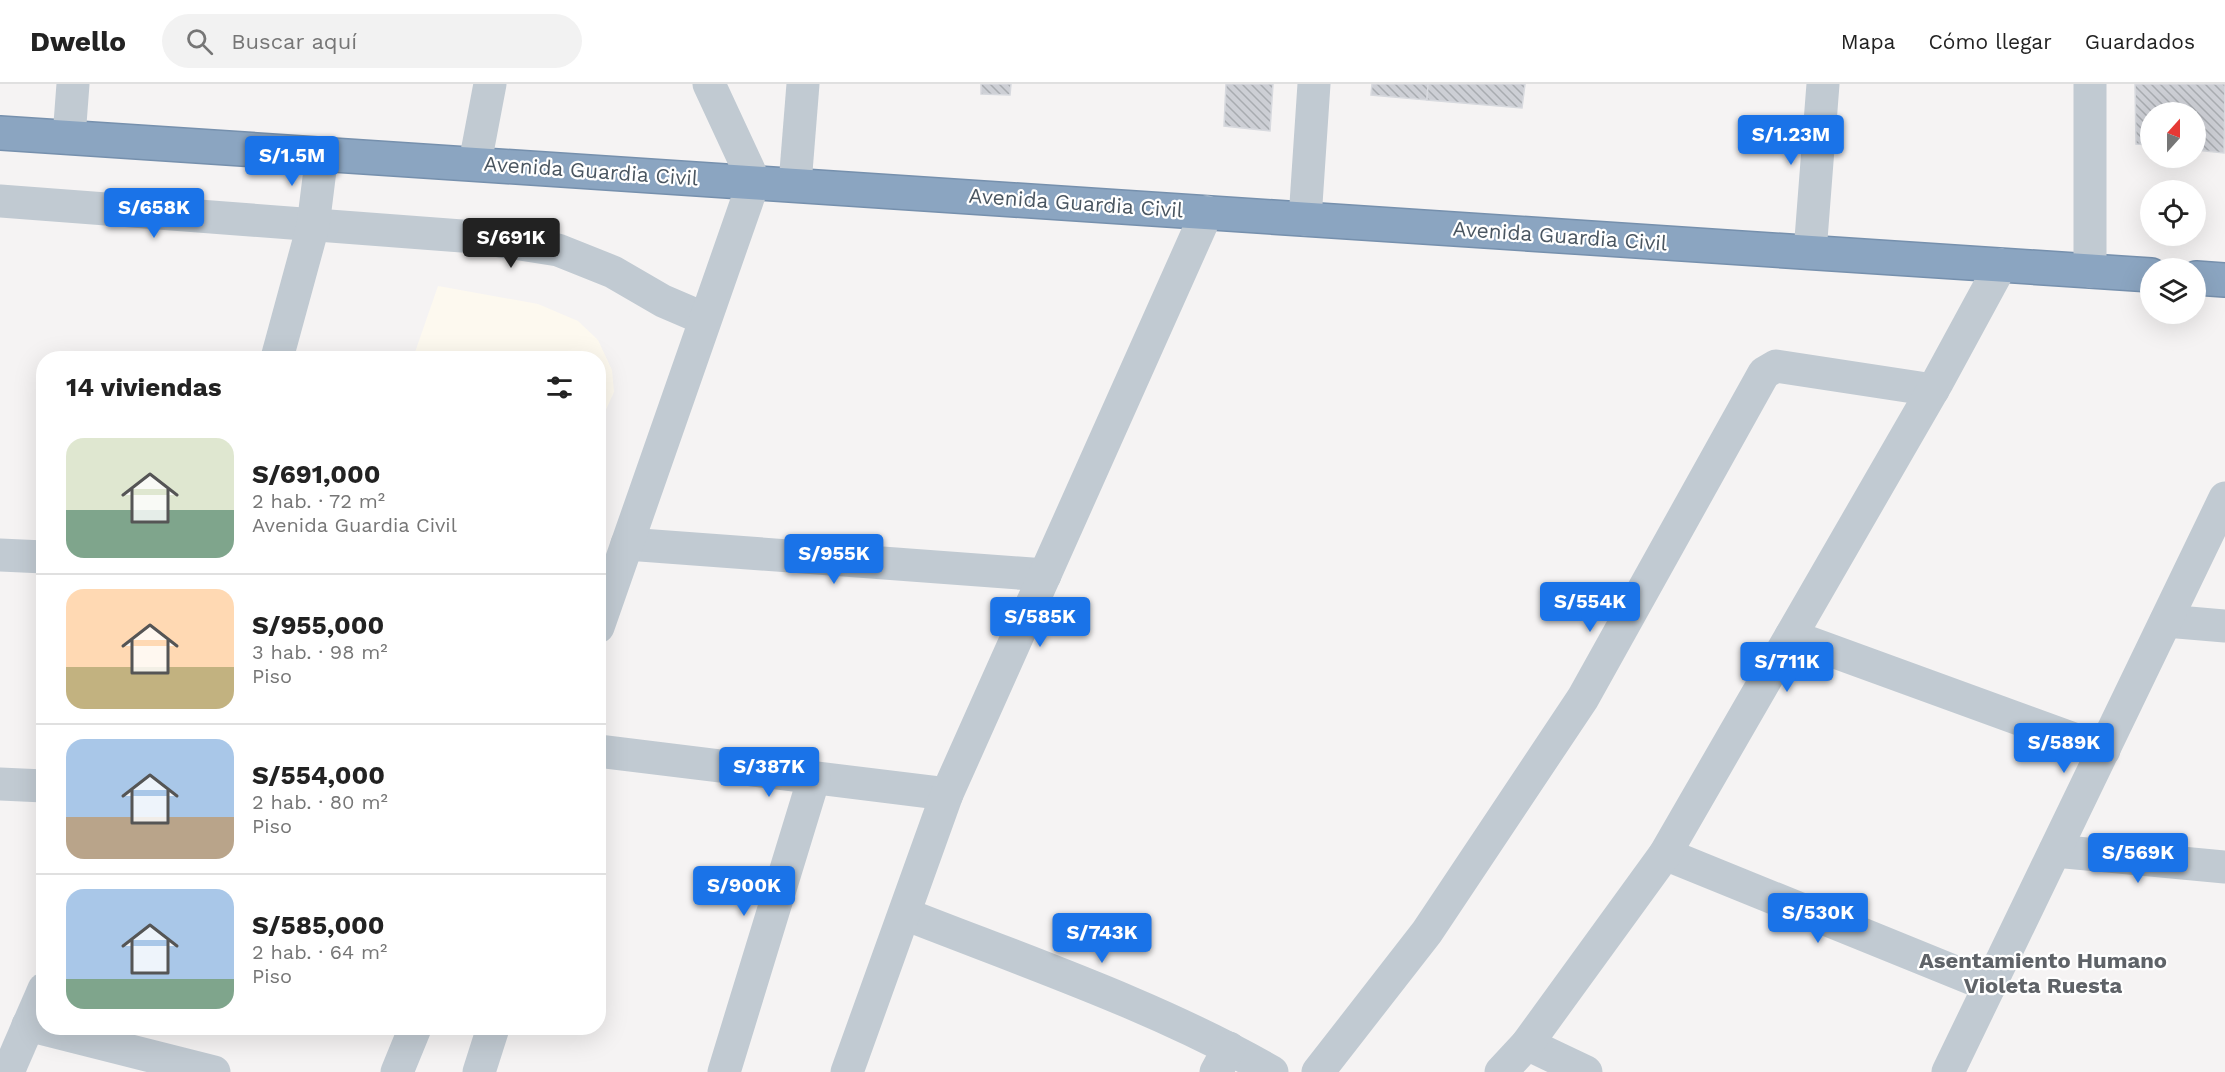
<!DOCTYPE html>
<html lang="es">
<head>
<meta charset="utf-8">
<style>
	:root { --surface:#fff; --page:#f2f2f2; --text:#222; --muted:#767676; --line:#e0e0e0; --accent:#1a73e8 }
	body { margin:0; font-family:"Work Sans",sans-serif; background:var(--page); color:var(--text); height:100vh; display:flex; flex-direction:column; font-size:22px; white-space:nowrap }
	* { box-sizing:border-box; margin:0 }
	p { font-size:20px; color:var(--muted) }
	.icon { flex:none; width:33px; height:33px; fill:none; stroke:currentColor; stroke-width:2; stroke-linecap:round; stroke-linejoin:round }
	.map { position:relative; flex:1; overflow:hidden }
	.side { position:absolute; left:36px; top:267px; width:570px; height:684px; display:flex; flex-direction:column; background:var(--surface); border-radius:24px; box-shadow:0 6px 24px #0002 }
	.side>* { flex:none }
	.needle { width:39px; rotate:21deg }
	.tools { position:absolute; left:2140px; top:18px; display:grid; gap:12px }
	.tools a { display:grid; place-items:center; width:66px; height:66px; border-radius:50%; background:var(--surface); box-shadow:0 6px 24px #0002; font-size:30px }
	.price { position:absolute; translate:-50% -51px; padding:0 14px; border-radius:6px; background:var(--accent); color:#fff; font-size:20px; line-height:39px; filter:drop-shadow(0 2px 3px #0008) }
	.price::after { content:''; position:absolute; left:50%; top:36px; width:18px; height:14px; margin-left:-9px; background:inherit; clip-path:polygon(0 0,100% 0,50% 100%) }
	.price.selected { background:#222; color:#fff }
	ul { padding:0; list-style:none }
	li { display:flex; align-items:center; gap:18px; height:150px; padding:0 30px }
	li+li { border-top:2px solid var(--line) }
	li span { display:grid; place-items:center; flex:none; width:168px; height:120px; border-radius:18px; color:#555 }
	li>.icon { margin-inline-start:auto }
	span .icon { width:72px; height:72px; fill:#fffc; stroke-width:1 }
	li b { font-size:26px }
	h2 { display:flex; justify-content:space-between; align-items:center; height:72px; padding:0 30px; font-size:26px }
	header { display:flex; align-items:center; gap:36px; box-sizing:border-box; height:84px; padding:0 30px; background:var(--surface); border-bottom:2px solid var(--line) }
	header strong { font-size:28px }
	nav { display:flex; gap:33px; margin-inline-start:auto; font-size:21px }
	.search { width:420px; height:54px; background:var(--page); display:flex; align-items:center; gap:15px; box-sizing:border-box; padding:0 21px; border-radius:33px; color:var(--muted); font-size:22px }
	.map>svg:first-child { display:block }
</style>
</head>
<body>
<header>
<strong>Dwello</strong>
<div class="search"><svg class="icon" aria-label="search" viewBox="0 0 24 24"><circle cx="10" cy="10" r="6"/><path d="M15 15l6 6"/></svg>Buscar aquí</div>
<nav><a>Mapa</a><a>Cómo llegar</a><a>Guardados</a></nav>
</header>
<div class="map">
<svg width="2225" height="988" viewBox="0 0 2225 988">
	<defs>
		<pattern id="building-back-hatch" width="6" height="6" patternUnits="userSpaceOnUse" patternTransform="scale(1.5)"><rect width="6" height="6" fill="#cdcfd5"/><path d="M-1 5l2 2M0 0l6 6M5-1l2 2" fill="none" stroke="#a8abb0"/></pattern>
	</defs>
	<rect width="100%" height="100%" fill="#f5f3f3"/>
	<path fill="#fdf9ef" d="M438 202 538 220 578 237 598 256 612 286 614 308 599 341 598 274H413Z"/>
	<g fill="url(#building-back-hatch)" stroke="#d7d9de" stroke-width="1.5">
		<path d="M981 0H1011L1010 11 981 10Z"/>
		<path d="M1226 0H1273L1270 47 1224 42Z"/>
		<path d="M1372 0H1428L1427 16 1371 11Z"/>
		<path d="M1428 0H1525L1522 24 1427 16Z"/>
		<path d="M2135 0H2225L2224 69 2196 66V28H2151V61L2136 60Z"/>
	</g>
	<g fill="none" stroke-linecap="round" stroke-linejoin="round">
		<g stroke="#7690ad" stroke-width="36">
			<g id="highway">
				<path d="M0 49 2151 191"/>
				<path d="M2196 194 2225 196"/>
			</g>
		</g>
		<g stroke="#c1cad2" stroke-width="33">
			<path d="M69 53 73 0"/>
			<path d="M475 79 490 0"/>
			<path d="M795 100 803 0"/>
			<path d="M0 117 475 153 558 166 613 188 663 217 705 235"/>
			<path d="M1305 135 1314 0"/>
			<path d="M1810 168 1823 0"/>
			<path d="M2090 187V0"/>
			<path d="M277 274 313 142 322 70"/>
			<path d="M627 460 1045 491"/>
			<path d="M0 471 44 473"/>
			<path d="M2166 537 2225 542"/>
			<path d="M598 543 754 97 709 0"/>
			<path d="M1791 552 2104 666"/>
			<path d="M598 667 947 710"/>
			<path d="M0 700 44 702"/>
			<path d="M2055 767 2225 783"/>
			<path d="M1665 770 1990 902"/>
			<path d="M905 830C1027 878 1159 923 1272 988"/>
			<path d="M28 941 214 988"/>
			<path d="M1527 960 1586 988"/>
			<path d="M8 988 44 905"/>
			<path d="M397 988 415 944"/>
			<path d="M479 988 493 944"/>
			<path d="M724 988 814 694"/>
			<path d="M847 988 947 710 1207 128"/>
			<path d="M1216 988 1229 964"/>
			<path d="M1318 988 1427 848 1583 614 1764 289 1776 282 1933 306"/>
			<path d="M1501 988 1527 960 1665 770 1938 297 2001 181"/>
			<path d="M1948 988 2225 414"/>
		</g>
		<use href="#highway" stroke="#8ba5c1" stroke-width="33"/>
	</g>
	<g text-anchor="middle" stroke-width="4.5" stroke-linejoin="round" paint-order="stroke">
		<g font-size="21" fill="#4a5661" stroke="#fff">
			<text transform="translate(591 87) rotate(4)" y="7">Avenida Guardia Civil</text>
			<text transform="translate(1076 119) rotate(4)" y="7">Avenida Guardia Civil</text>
			<text transform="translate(1560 152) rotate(4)" y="7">Avenida Guardia Civil</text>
		</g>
		<g font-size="22" font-weight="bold" fill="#5f6368" stroke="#fff">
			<text x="2043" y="884">Asentamiento Humano<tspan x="2043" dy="25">Violeta Ruesta</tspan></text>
		</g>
	</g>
</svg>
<div class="tools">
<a><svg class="needle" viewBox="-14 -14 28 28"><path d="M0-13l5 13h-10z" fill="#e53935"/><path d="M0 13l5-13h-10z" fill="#767676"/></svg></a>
<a><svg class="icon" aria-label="locate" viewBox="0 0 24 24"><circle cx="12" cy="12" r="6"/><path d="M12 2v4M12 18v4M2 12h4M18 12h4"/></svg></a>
<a><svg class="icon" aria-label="layers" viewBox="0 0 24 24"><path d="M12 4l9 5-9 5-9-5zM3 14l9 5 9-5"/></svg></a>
</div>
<b class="price" style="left:1791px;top:82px">S/1.23M</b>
<b class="price" style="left:292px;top:103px">S/1.5M</b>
<b class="price" style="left:154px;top:155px">S/658K</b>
<b class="price selected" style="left:511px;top:185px">S/691K</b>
<b class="price" style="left:834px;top:501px">S/955K</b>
<b class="price" style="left:1590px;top:549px">S/554K</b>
<b class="price" style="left:1040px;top:564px">S/585K</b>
<b class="price" style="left:1787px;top:609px">S/711K</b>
<b class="price" style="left:2064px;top:690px">S/589K</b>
<b class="price" style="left:769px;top:714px">S/387K</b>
<b class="price" style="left:2138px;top:800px">S/569K</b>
<b class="price" style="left:744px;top:833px">S/900K</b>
<b class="price" style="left:1818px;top:860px">S/530K</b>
<b class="price" style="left:1102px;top:880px">S/743K</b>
<section class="side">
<h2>14 viviendas<svg class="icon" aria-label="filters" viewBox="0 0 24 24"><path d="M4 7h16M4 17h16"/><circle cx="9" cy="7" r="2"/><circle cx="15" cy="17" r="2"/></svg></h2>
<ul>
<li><span style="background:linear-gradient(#dfe7d0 60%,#7fa58c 0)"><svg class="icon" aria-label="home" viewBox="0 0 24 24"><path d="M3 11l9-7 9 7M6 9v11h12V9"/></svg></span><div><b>S/691,000</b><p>2 hab. · 72 m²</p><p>Avenida Guardia Civil</p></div></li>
<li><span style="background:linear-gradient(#ffd9b3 65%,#c2b280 0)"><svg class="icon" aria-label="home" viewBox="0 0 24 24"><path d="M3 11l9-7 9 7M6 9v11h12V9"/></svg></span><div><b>S/955,000</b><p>3 hab. · 98 m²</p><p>Piso</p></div></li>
<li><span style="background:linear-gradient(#a9c7e8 65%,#b9a48a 0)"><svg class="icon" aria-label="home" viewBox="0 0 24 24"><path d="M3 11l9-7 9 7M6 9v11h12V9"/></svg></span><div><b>S/554,000</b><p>2 hab. · 80 m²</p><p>Piso</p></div></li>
<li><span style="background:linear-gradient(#a9c7e8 75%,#7fa58c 0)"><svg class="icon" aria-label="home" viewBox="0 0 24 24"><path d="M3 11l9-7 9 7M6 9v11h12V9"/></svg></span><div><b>S/585,000</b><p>2 hab. · 64 m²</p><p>Piso</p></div></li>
</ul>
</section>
</div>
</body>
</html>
